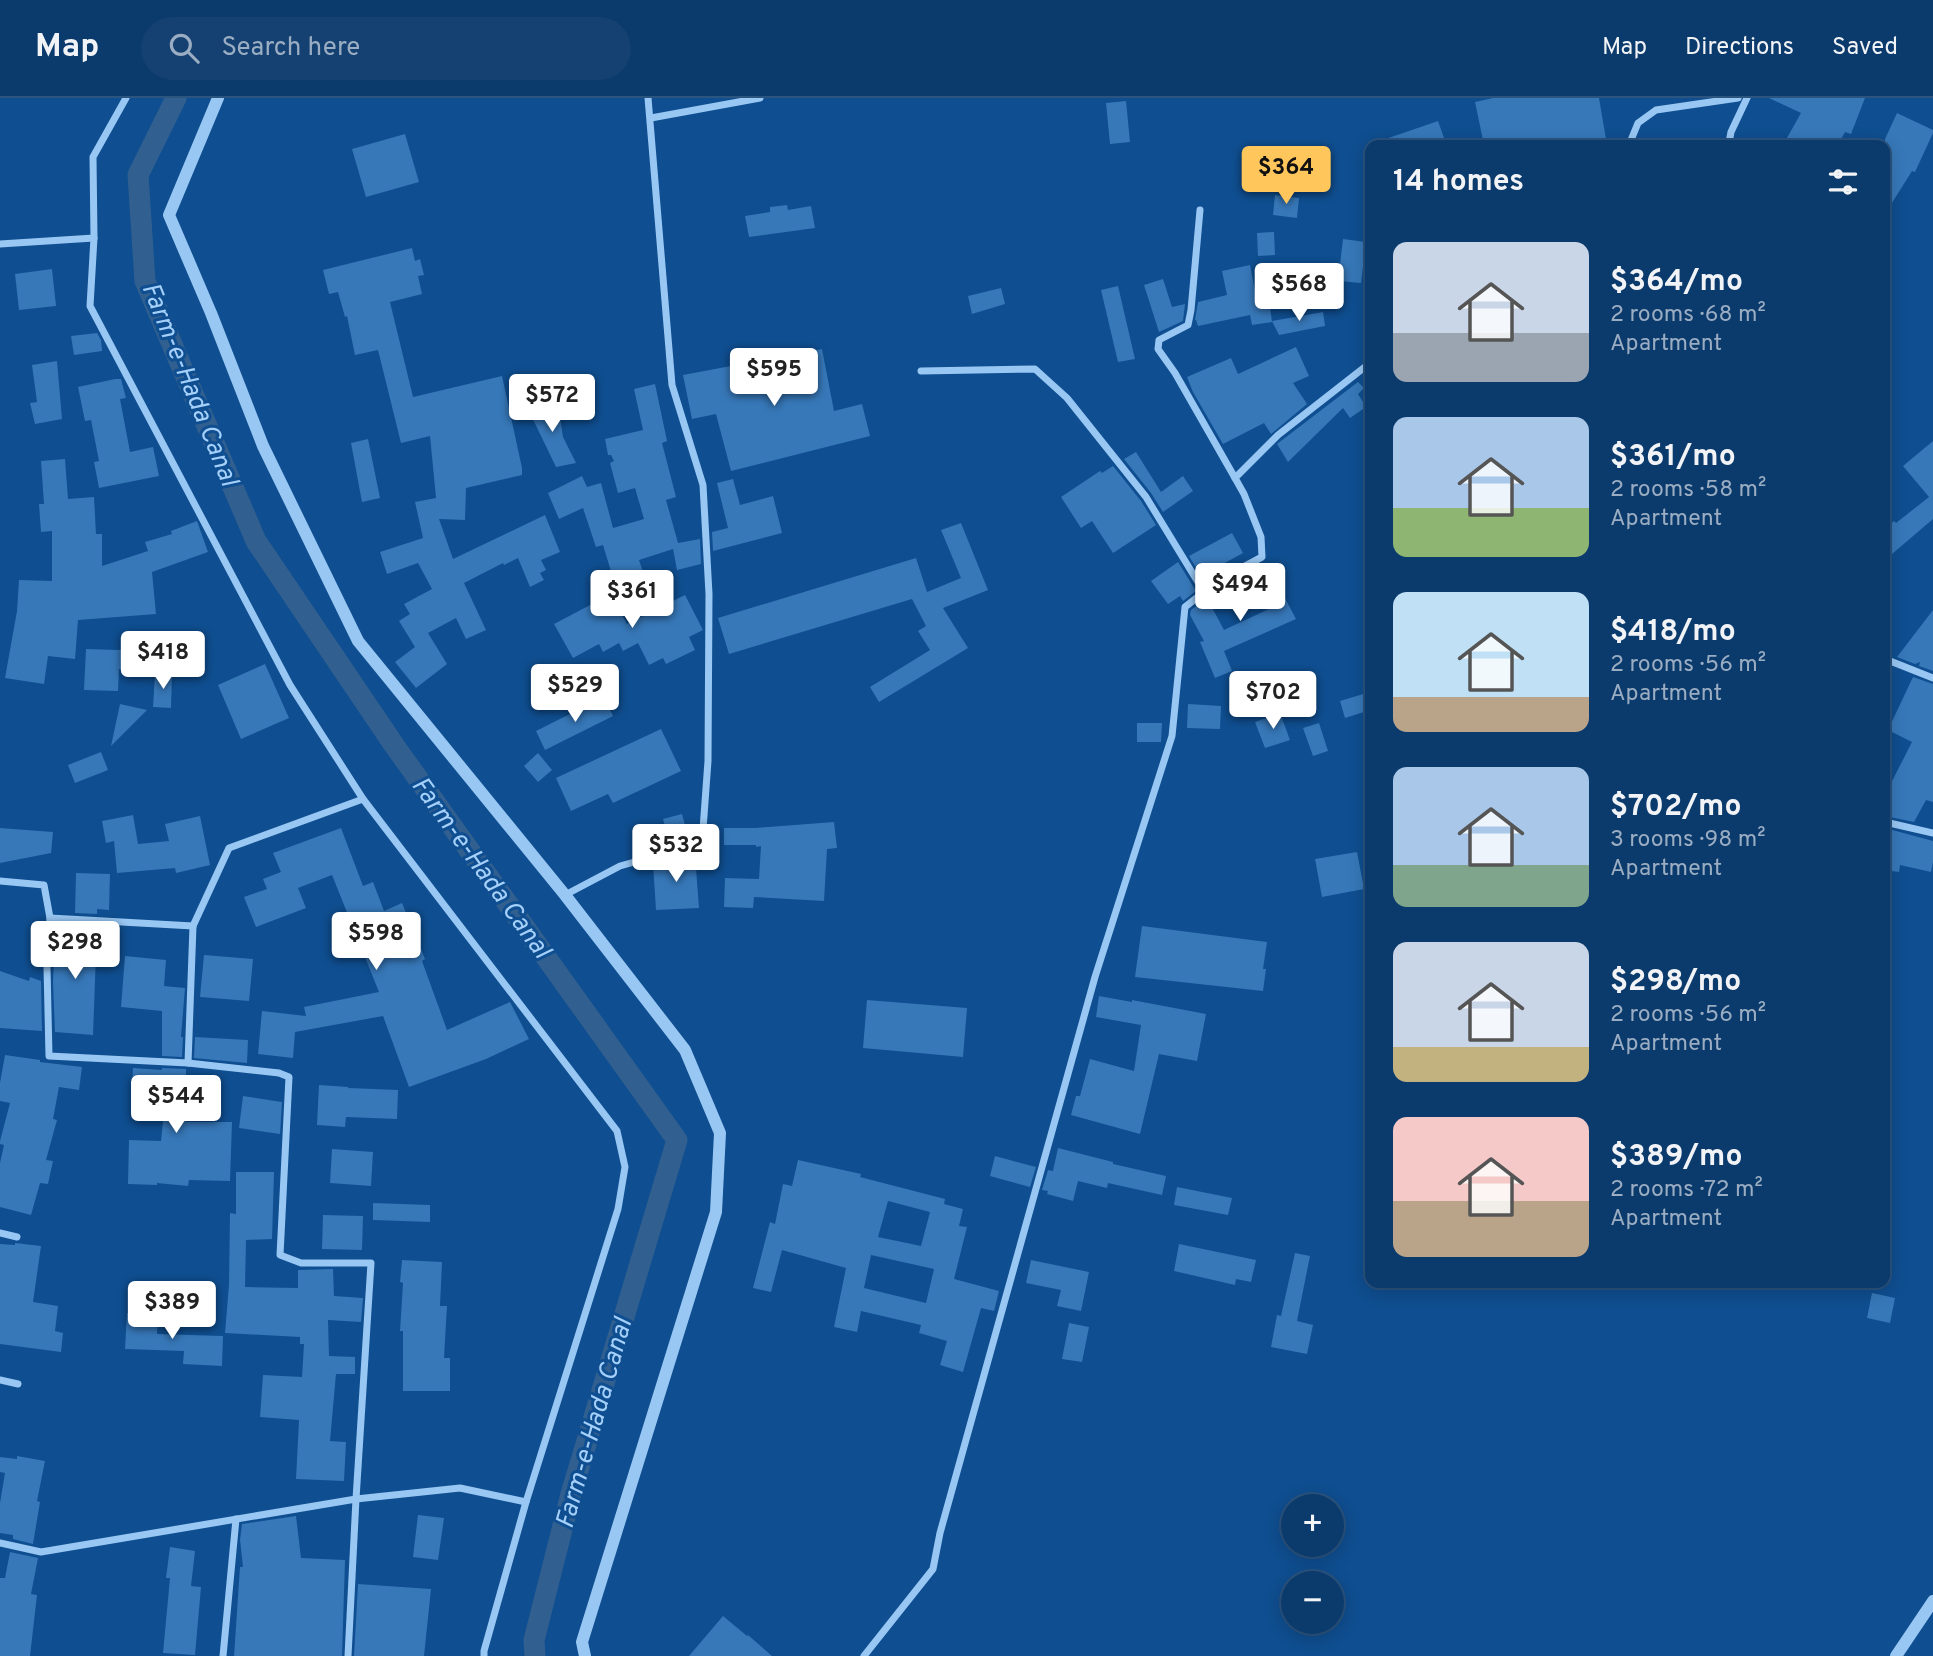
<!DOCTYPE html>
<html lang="en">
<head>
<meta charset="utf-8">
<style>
	:root { --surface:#0b3a6c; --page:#144172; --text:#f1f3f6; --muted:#9aadc2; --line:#2b547f; --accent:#ffc65b }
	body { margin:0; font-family:Overpass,sans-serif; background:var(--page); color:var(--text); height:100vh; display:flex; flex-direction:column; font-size:26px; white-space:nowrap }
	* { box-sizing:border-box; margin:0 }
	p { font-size:23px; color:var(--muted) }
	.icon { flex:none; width:38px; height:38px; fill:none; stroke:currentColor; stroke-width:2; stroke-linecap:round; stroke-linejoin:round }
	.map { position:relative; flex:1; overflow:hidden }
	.side { position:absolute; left:1365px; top:42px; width:525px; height:1148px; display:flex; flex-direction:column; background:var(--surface); border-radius:14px; box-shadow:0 4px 18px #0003,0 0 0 2px var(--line) }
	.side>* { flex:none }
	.controls { position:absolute; left:1281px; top:1396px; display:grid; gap:14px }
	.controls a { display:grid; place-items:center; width:63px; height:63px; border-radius:50%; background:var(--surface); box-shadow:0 4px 18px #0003,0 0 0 2px var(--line); font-size:35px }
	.price { position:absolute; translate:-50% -60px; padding:0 16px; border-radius:7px; background:#fff; color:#222; font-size:23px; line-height:46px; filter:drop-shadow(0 2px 4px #0008) }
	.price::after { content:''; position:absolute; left:50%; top:42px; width:21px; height:16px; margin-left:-10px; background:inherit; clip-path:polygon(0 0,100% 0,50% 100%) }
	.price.current { background:var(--accent); color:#111 }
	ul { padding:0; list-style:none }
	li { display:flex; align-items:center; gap:21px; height:175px; padding:0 28px }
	li span { display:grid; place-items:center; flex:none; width:196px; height:140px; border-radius:14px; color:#555 }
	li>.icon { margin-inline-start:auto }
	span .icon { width:84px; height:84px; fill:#fffc; stroke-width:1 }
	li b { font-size:30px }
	h2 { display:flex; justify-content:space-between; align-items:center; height:84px; padding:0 28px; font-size:30px }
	header { display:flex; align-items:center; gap:42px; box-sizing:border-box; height:98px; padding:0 35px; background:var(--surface); border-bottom:2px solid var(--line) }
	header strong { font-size:33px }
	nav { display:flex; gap:38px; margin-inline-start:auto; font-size:24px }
	.search { width:490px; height:63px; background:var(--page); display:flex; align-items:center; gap:18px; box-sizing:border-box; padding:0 24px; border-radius:38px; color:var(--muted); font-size:26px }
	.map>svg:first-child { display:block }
</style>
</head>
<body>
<header>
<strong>Map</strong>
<div class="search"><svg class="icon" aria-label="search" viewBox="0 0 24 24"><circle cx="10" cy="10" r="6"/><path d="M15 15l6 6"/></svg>Search here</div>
<nav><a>Map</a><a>Directions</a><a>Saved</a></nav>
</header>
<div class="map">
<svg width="1933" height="1558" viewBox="0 0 1933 1558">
	<rect width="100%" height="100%" fill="#0f4e90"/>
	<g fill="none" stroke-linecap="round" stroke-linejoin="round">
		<path stroke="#316090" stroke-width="21" d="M176 0 138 77 145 183 256 443 394 647 677 1042 571 1396 534 1542 535 1558"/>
	</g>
	<g fill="#3778b9" fill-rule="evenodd">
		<path d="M1493 0H1599L1607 47H1484L1475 4Z"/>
		<path d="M1769 0H1865L1851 36 1845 34 1838 47H1783L1801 15Z"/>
		<path d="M1126 3 1130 44 1110 46 1106 5Z"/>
		<path d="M1897 15 1933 32V35L1915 74 1912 73 1885 116V41Z"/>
		<path d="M1438 23 1444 40 1422 47H1374V45Z"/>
		<path d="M405 36 419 84 366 99 352 51Z"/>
		<path d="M1275 97 1299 100 1297 120 1273 117Z"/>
		<path d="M787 107 788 112 811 108 815 130 749 139 745 118 770 114V109Z"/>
		<path d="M1274 134 1275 157 1258 158 1257 135Z"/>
		<path d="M1343 141 1366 144 1361 185 1338 183Z"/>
		<path d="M412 150 415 163 420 161 424 177 418 178 422 196 390 204 413 299 502 278 522 370V377L466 390 465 422 439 421 453 461 545 417 560 454 541 462 546 472 540 475 544 482 530 489 518 460 504 467 503 465 464 485 486 532 466 541 456 520 428 535 447 566 416 590 395 564 415 549 399 523 410 516 404 506 432 491 418 465 387 476 380 454 423 440 415 404 436 400 430 338 401 345 378 252 355 257 347 218 345 219 338 194 329 196 323 172Z"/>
		<path d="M1250 167 1257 203 1269 202 1272 224 1252 227 1250 217 1198 228 1196 222H1195L1198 204 1227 197 1222 173Z"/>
		<path d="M52 171 56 208 19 212 15 176Z"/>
		<path d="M1163 181 1172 209 1185 206 1183 223 1159 234 1144 187Z"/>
		<path d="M1118 188 1135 261 1118 264 1101 192Z"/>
		<path d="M1001 190 1005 206 972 216 968 198Z"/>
		<path d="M1323 214 1325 228 1279 237 1272 223Z"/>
		<path d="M97 235 101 242 102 253 74 257 71 238Z"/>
		<path d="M1296 249 1309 278 1293 285 1307 306 1271 336 1264 325 1223 346 1193 294 1187 279 1231 260 1238 276Z"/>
		<path d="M822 251 834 313 862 306 870 338 731 373 716 316 692 321 683 277Z"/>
		<path d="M57 263 62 321 35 326 30 305 37 304 32 267Z"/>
		<path d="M115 281H121L126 300 120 301 130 354 153 349 159 378 99 390 94 364 99 363 91 322 85 323 78 289Z"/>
		<path d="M1358 284 1364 290 1358 296 1366 309 1350 320 1343 310 1288 364 1277 346Z"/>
		<path d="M655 286 667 343 662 345 676 399 666 402 678 445 700 441 701 466 677 472 673 451 639 462 643 474 614 483 603 447 596 449 583 410 559 421 548 395 582 378 587 389 601 385 613 430 644 421 635 390 618 395 610 365 614 363 611 357H608L605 341 643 332 634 291Z"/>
		<path d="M558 306 563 339 576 365 556 369 528 311Z"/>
		<path d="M368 341 380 400 362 404 351 345Z"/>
		<path d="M1933 343V421L1885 462V431L1894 423 1896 425 1929 399 1903 368Z"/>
		<path d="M1136 354 1161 394 1183 378 1193 393 1163 414 1151 395 1124 361Z"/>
		<path d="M65 361 68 401 94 399 96 436H102V468L148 453 145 444 172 436 171 433 197 423 208 454 152 474 156 516 78 522 75 561 48 558 44 586 5 580 17 513 19 482 52 483V433L41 434 39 406H44L41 363Z"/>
		<path d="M1113 368 1141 403 1156 427 1113 455 1092 423 1081 430 1061 399 1100 373 1102 375Z"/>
		<path d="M733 381 740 407 773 398 782 435 713 453 712 434 728 430 717 385Z"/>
		<path d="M961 425 988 492 943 510 968 550 879 604 870 589 930 552 918 533 926 528 912 501 729 556 718 520 916 460 927 494 961 480 941 432Z"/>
		<path d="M1232 435 1243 455 1201 478 1189 458Z"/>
		<path d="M1178 464 1196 493 1183 503 1180 498 1168 506 1151 483Z"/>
		<path d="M1267 466 1296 521 1224 553 1232 573 1215 580 1200 544 1204 543 1190 517 1191 512 1207 500 1224 532 1271 510 1252 473Z"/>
		<path d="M611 496 627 526 685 497 703 532 689 539 695 552 666 566 663 560 649 567 638 545 623 553 619 545 603 554 599 546 573 560 554 526Z"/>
		<path d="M1933 512V573L1919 568 1920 564 1915 566 1897 559Z"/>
		<path d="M155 549 157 568 119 571 118 593 84 592 86 551 117 552Z"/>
		<path d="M265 566 289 620 241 641 218 587Z"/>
		<path d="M155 576 172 577 171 610 153 609Z"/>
		<path d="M1913 579 1933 586V704L1926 702 1914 724 1885 718V697L1912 644 1888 632Z"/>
		<path d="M1370 594V612L1345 620 1340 603Z"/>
		<path d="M604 599 613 618 545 652 536 633Z"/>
		<path d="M120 606 147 612 111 648Z"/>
		<path d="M1188 606 1221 608 1220 631 1187 630Z"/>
		<path d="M1280 615 1290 642 1265 650 1255 624Z"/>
		<path d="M1137 625H1162L1161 644H1137Z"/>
		<path d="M1319 625 1328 653 1313 658 1303 630Z"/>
		<path d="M661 631 681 673 613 705 608 696 571 713 556 680Z"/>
		<path d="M101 654 108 672 75 685 68 667Z"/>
		<path d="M538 655 552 672 538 684 524 668Z"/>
		<path d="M682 716 689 742 670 748 663 721Z"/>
		<path d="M133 717 138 746 169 743 165 726 200 718 210 767 176 775 175 770 117 775 114 743 106 745 102 723Z"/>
		<path d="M834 724 837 750 827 751 824 803 754 799 753 810 724 809 725 780 759 781 761 748 756 749V747H724V730H755Z"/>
		<path d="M0 730 53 734 51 755 0 765Z"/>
		<path d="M341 730 363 788 373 784 384 813 402 805 425 861 422 863 447 932 510 904 529 941 486 961 409 989 383 918 295 934 293 960 258 956 262 913 306 918 304 909 379 894 332 777 298 790 306 810 256 829 244 799 267 791 263 781 281 774 273 755Z"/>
		<path d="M1885 730 1933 743V764L1931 774 1900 767 1899 774 1885 772Z"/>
		<path d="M692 754 696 770 699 810 656 812 653 766 674 765 673 760Z"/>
		<path d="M1357 754 1364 791 1322 799 1315 761Z"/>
		<path d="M76 775 110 776 109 812 97 811V816L75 815Z"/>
		<path d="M74 828 97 829 93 937 55 934 53 884 55 835 74 836Z"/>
		<path d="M1142 828 1267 844 1263 871H1266L1263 893 1135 879Z"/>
		<path d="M204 857 253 861 249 903 200 899Z"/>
		<path d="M125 858 166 862 164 888 185 890 181 939H183L182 959 162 958V913L121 909Z"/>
		<path d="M0 873 29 883 30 879 41 883 42 933 0 930Z"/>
		<path d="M1099 898 1132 904V902L1206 916 1197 963 1159 956 1140 1036 1071 1017 1076 998H1080L1090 961 1134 973 1141 927 1096 919Z"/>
		<path d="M867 902 967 910 963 959 863 950Z"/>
		<path d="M195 939 248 942 247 965 194 960Z"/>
		<path d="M5 957 40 962V964L82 969 79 992 59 989 53 1021 57 1022 46 1062 53 1063 48 1086 40 1085 31 1117 0 1109V1065L4 1047 0 1046V1043L10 1005 0 1003V985Z"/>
		<path d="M133 970 162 972V970L186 971V1024H232L230 1083 189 1082 188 1088 157 1085V1087L128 1086 129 1042 161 1043 164 1014 131 1012Z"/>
		<path d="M319 987 348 989V990L398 992 397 1021 346 1019 345 1029 317 1027Z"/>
		<path d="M243 998 282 1004 280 1036 239 1030Z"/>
		<path d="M1058 1050 1113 1064V1066L1166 1078 1162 1097 1108 1085 1107 1090 1078 1083 1073 1103 1047 1096 1048 1093 1042 1092 1048 1072 1053 1073Z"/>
		<path d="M332 1051 373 1054 371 1088 330 1085Z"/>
		<path d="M995 1058 1036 1069 1030 1089 990 1078Z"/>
		<path d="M798 1062 861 1076 860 1079 945 1101 944 1106 963 1111 959 1128 967 1129 954 1181 999 1193 994 1213 981 1210 963 1274 940 1267 947 1243 919 1235 921 1227 861 1213 857 1234 834 1229 846 1170 782 1152 771 1194 753 1190 770 1124 775 1126 783 1086 792 1088ZM888 1103 930 1114 921 1148 878 1139ZM871 1157 934 1171 926 1205 864 1190Z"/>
		<path d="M236 1074H274L272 1141 246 1142 245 1189 298 1190V1172L333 1171 334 1198 363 1200 361 1224 328 1222 329 1258 355 1259V1276H336L330 1343 346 1344 344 1383 296 1381 299 1322 260 1319 263 1277 302 1279 304 1246H300V1239L225 1235 229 1187 230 1115 236 1116Z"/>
		<path d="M1177 1089 1232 1100 1228 1117 1174 1107Z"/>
		<path d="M373 1105 430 1107V1124L373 1122Z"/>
		<path d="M323 1117 363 1118 362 1152 322 1151Z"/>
		<path d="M15 1145 41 1148 33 1204 58 1208 55 1233 63 1235 61 1254 0 1246V1146L15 1147Z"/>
		<path d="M1179 1146 1256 1162 1251 1184 1236 1181 1235 1187 1174 1173Z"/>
		<path d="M1295 1155 1310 1158 1297 1223 1313 1227 1307 1256 1271 1249 1277 1217 1281 1218Z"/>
		<path d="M402 1162 442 1164 440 1208H447L444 1260H450V1293H403V1233H400L403 1185 400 1184Z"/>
		<path d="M1031 1162 1089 1174 1081 1213 1057 1208 1061 1192 1026 1185Z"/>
		<path d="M1872 1195 1895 1200 1890 1225 1867 1220Z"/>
		<path d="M127 1215 158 1216 157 1236 223 1238 222 1268 183 1266 184 1253 125 1251Z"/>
		<path d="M1069 1225 1089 1229 1082 1264 1062 1261Z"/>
		<path d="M17 1358 45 1363 37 1403 40 1404 33 1446 13 1441V1437L0 1435V1405L5 1375 0 1374V1359L17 1361Z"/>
		<path d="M418 1417 444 1420 438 1462 413 1459Z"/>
		<path d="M296 1418 301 1460 345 1462 342 1558H234L240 1469H243L240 1442 242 1426Z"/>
		<path d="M170 1449 195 1453 191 1488 201 1489 195 1557 163 1555 170 1480H166Z"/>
		<path d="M10 1454 38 1460 31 1496 37 1497 30 1558H0V1480H5Z"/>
		<path d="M358 1486 431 1491 424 1558H354Z"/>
		<path d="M723 1518 747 1538 748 1537 772 1558H689Z"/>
	</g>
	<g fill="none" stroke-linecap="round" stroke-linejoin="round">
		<g stroke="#98c7f3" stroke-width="7">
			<path d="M126 0 93 59 94 140 90 208 290 587 363 701 617 1033 625 1069 618 1111 526 1404 484 1553V1558"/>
			<path d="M651 20 760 0"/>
			<path d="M1629 47 1638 25 1656 12 1738 0"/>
			<path d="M1731 47 1729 45 1731 34 1747 0"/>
			<path d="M1200 112 1191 212 1188 227 1159 242 1158 251 1175 275 1235 380"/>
			<path d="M0 146 94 140"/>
			<path d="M921 273 1035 271 1067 300 1146 399 1204 494"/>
			<path d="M1885 561 1933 580"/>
			<path d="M1885 724 1933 735"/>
			<path d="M0 783 44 787 50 820"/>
			<path d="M565 797 620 768 702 745 708 663 709 496 703 387 672 287 648 0"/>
			<path d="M193 828 50 820 47 869 49 958 188 965 279 975 289 979 280 1157 301 1165H371L356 1401 348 1558"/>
			<path d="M188 965 193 828 229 750 363 701"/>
			<path d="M0 1135 17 1139"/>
			<path d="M0 1282 18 1286"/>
			<path d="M0 1445 41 1454 356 1401 460 1390 526 1404"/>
			<path d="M223 1558 236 1421"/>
			<path d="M864 1558 933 1471 940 1435 1095 879 1172 638 1185 509C1209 489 1234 473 1262 459L1261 439 1244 396 1235 380 1278 337 1370 265"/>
		</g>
		<g stroke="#98c7f3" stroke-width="12">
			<path d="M218 0 169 117 211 215 263 348 358 543 565 797 685 952 720 1035 716 1114 582 1544 585 1558"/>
			<path d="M1896 1558 1933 1503"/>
		</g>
	</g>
	<g text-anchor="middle" stroke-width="6" stroke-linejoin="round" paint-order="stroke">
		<g font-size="26" font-style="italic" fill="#a4d0fa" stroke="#0f4e90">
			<text transform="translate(191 286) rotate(68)" y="9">Farm-e-Hada Canal</text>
			<text transform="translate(482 769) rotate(54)" y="9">Farm-e-Hada Canal</text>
			<text transform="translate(593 1325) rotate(-74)" y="9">Farm-e-Hada Canal</text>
		</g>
	</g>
</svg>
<div class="controls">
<a>+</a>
<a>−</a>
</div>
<b class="price current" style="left:1286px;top:108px">$364</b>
<b class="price" style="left:1299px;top:225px">$568</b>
<b class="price" style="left:774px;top:310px">$595</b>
<b class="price" style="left:552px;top:336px">$572</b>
<b class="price" style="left:1240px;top:525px">$494</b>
<b class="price" style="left:632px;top:532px">$361</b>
<b class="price" style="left:163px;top:593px">$418</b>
<b class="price" style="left:575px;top:626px">$529</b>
<b class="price" style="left:1273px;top:633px">$702</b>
<b class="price" style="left:676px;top:786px">$532</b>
<b class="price" style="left:376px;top:874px">$598</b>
<b class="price" style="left:75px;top:883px">$298</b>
<b class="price" style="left:176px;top:1037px">$544</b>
<b class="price" style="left:172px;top:1243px">$389</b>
<section class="side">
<h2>14 homes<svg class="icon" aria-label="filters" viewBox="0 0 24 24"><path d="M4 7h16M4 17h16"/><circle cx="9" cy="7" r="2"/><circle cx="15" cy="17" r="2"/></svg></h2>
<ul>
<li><span style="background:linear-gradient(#c9d6e8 65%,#9aa5b1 0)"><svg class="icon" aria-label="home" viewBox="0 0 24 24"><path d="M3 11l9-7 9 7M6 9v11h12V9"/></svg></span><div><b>$364/mo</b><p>2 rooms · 68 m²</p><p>Apartment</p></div></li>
<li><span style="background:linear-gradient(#a9c7e8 65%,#8fb573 0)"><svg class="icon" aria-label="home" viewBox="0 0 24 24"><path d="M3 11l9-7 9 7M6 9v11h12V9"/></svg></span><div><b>$361/mo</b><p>2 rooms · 58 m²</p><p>Apartment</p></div></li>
<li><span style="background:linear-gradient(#bfe0f5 75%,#b9a48a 0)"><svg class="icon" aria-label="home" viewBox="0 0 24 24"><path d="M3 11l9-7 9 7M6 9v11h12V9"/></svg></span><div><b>$418/mo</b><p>2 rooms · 56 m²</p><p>Apartment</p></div></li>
<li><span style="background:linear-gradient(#a9c7e8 70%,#7fa58c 0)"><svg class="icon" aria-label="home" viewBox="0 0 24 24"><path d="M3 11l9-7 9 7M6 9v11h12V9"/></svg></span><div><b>$702/mo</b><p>3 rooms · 98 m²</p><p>Apartment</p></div></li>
<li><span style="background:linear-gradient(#c9d6e8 75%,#c2b280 0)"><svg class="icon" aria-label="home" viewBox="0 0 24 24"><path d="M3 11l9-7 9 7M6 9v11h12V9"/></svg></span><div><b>$298/mo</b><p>2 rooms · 56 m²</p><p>Apartment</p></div></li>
<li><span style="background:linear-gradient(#f6c9c9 60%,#b9a48a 0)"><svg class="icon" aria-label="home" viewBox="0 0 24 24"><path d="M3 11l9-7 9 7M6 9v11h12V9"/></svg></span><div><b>$389/mo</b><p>2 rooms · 72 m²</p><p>Apartment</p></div></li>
</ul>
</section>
</div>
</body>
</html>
